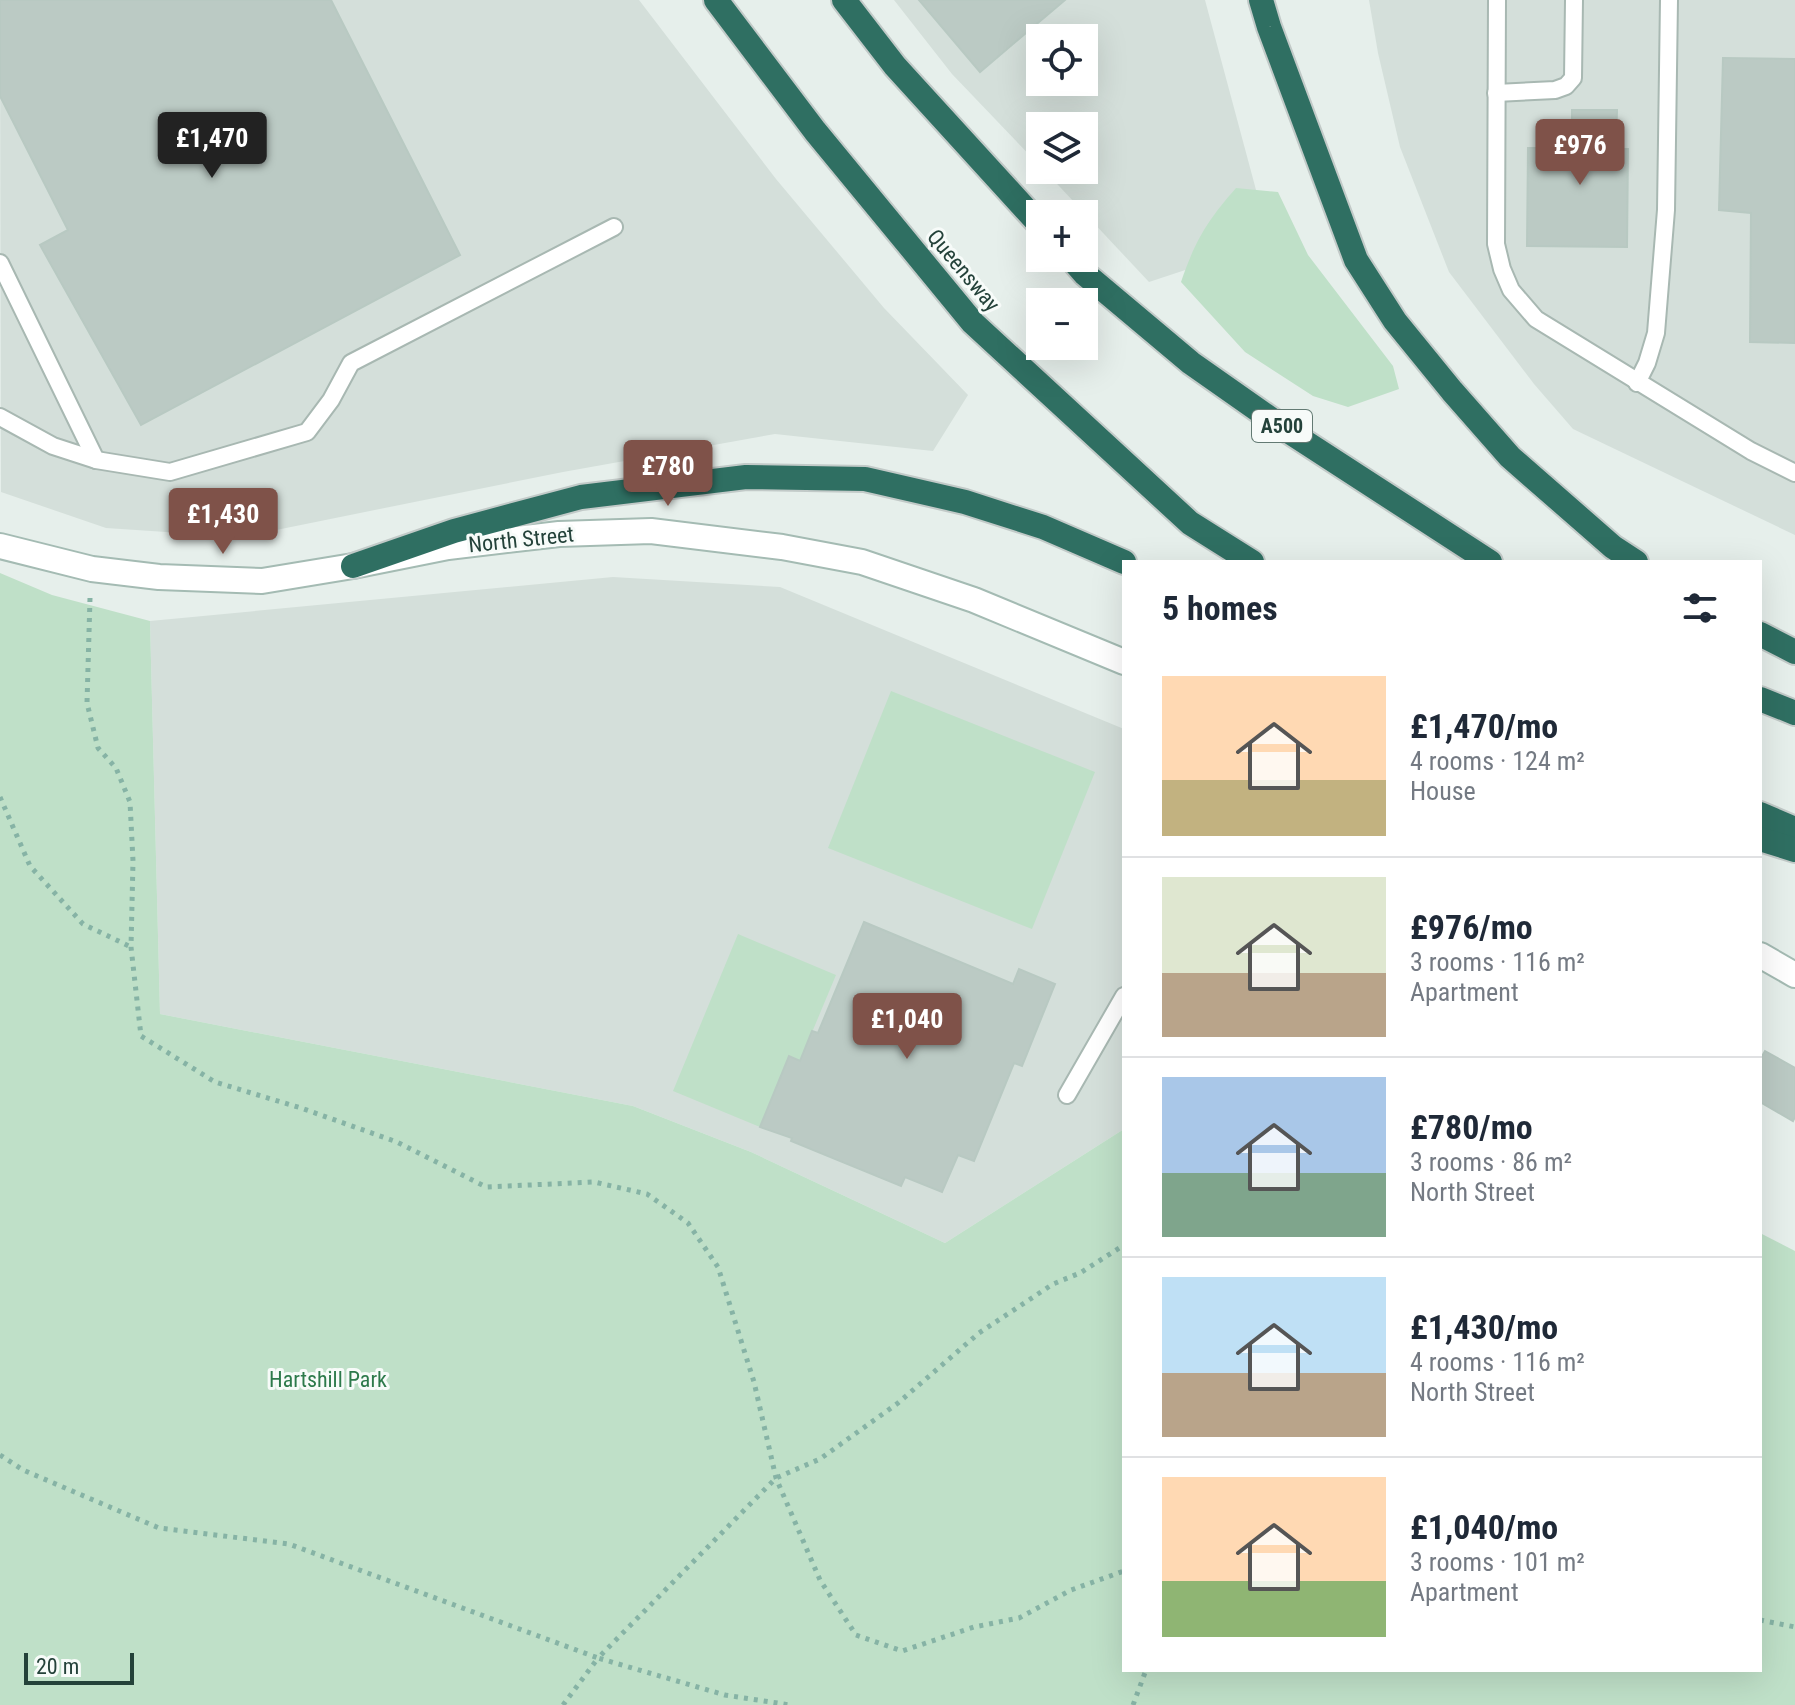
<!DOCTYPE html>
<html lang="en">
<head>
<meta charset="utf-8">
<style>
	:root { --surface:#fff; --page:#f2f2f3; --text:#1f2937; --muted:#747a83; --line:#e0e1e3; --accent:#7f5249 }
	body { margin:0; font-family:"Roboto Condensed",sans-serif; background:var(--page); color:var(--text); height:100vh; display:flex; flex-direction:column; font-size:30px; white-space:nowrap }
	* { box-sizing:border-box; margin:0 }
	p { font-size:26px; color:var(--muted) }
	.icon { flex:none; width:44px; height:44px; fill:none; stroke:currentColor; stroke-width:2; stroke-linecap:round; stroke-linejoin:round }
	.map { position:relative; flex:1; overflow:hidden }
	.sheet { position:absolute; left:1122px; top:560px; width:640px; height:1112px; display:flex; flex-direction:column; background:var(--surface); border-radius:0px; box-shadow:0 8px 32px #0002 }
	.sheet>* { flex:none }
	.buttons { position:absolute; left:1026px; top:24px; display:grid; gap:16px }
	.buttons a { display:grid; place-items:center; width:72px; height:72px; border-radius:0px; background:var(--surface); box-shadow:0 8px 32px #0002; font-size:40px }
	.scale { position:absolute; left:24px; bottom:20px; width:110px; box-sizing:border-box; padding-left:8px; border:4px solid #24423a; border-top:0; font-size:22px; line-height:28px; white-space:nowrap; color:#24423a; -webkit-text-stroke:6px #f7fbf9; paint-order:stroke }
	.price { position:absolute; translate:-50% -68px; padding:0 18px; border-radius:8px; background:var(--accent); color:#fff; font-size:26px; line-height:52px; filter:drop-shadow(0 2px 4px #0008) }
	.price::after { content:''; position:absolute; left:50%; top:48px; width:24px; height:18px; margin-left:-12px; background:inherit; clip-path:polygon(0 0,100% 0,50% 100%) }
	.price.on { background:#222; color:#fff }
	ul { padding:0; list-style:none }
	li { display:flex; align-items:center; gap:24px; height:200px; padding:0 40px }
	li+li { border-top:2px solid var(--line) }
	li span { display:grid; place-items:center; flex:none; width:224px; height:160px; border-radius:0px; color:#555 }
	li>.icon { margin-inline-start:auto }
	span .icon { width:96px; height:96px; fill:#fffc; stroke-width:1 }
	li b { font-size:34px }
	h2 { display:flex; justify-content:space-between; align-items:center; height:96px; padding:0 40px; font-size:34px }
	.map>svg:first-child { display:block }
</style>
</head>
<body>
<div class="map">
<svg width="1795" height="1705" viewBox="0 0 1795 1705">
	<rect width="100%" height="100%" fill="#e6efeb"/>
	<g fill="#d4dfda" fill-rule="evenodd">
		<path d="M0 0H639L776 179 884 308 968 395 933 451 775 434 563 472 241 537 106 528 1 492Z"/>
		<path d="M894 0H1205L1270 242 1149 282 1044 170H1084V126H1040V166L952 74ZM1040 38H1084V82H1040Z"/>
		<path d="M1369 0H1795V535L1573 429 1534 384 1449 272 1400 147 1378 53Z"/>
		<path d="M613 577 780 587 1124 729V1129L945 1243 751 1152 633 1106 160 1014 150 621Z"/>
	</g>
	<g fill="#bfe0c8">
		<path d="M1236 188 1278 192 1308 255 1393 366 1399 389 1348 407 1313 396 1245 352 1181 282C1195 241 1207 221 1236 188Z"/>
		<path d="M0 573 52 595 150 621 160 1014 633 1106 751 1152 945 1243 1124 1129V1670H1760V1233L1795 1251V1705H0Z"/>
		<path d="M891 691 1095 772 1032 929 828 848Z"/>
		<path d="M738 934 836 975 800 1061 789 1057 760 1127 673 1091Z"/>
	</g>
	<g fill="#bbcac4" stroke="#b8c9c2" stroke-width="2">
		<path d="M0 0H331L460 255 141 425 40 245 68 230 0 96Z"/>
		<path d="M919 0H1065L980 72Z"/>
		<path d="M1723 58 1795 59V343L1750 342 1751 213 1719 210Z"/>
		<path d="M1572 110H1617L1616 149H1628L1627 247 1527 246 1528 148H1572Z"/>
		<path d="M864 922 1013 984 1019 969 1055 984 1022 1066 1014 1063 974 1161 958 1155 942 1192 905 1177 901 1186 791 1141 792 1138 760 1127 789 1056 800 1061 812 1031 818 1033Z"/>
		<path d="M1765 1051 1795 1068V1117L1793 1121 1760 1102V1058H1761Z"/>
	</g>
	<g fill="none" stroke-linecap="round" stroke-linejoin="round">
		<g stroke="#a8b8b2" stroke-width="20">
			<g id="lane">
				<path d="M1497 0 1496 244 1502 269 1511 290 1536 319 1751 451 1795 473"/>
				<path d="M1496 93 1555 90 1566 86 1573 78 1574 0"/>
				<path d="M0 263 96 460"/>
				<path d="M1637 383 1647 363 1656 333 1666 210 1669 0"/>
				<path d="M0 417 53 446 96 460 170 472 307 432 331 400 351 363 614 227"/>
				<path d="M1067 1095 1124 996"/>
			</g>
		</g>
		<g stroke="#a4bbb3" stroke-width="28">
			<g id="secondary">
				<path d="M0 546 92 569 159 577 262 581 353 566 448 547 559 534 651 531 782 547 862 562 974 600 1124 662"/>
				<path d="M1760 955 1795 975"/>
			</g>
		</g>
		<g stroke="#c2cac8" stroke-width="28">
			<g id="highway">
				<path d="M716 0 815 131 973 323 1190 523 1252 562"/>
				<path d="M844 0 895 66 1040 225"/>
				<path d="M1261 0 1269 27 1356 260 1395 321 1452 391 1510 457 1613 547 1636 562"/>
				<path d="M1071 258 1085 274 1191 363 1288 431 1490 562"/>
				<path d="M353 566 454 531 581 497 746 477 865 479 965 502 1043 527 1124 562"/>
				<path d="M1760 634 1795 652"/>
				<path d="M1760 699 1795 713"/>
				<path d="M1760 814 1795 829"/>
				<path d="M1760 839 1795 850"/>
			</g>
		</g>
		<g stroke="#86b3a5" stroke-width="5" stroke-dasharray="4 6" stroke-linecap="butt">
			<path d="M90 598 87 703 98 748 116 768 130 802 133 861 131 947 141 1036 215 1082 301 1108 397 1142 486 1187 594 1182 647 1194 688 1223 718 1267 754 1382 776 1478 820 1580 856 1635 902 1651 974 1627 1019 1618 1071 1590 1124 1571"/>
			<path d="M0 797 30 866 83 924 131 947"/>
			<path d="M0 1455 23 1470 159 1528 289 1544 598 1658 776 1478 820 1459 898 1403 979 1333 1053 1284 1080 1273 1124 1245"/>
			<path d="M1760 1620 1795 1627"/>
			<path d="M563 1705 598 1658 725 1695 790 1705"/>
			<path d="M1133 1705 1146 1670"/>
		</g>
		<use href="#lane" stroke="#fff" stroke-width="16"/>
		<use href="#secondary" stroke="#fff" stroke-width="24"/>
		<use href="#highway" stroke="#2f6f62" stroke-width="24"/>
	</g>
	<g text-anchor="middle" stroke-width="6" stroke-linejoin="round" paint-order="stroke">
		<rect fill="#f7fbf9" stroke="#637a73" stroke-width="2" x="1252" y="410" width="60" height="32" rx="6"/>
		<g font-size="20" font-weight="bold" fill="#24423a">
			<text x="1282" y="433">A500</text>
		</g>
		<g font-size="22" fill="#24423a" stroke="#f7fbf9">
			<text transform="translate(964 270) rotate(50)" y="8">Queensway</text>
			<text transform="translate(521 539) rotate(-6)" y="8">North Street</text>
		</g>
		<g font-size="22" fill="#2d7a4b" stroke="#f7fbf9">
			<text x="328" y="1387">Hartshill Park</text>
		</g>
	</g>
</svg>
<div class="buttons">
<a><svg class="icon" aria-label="locate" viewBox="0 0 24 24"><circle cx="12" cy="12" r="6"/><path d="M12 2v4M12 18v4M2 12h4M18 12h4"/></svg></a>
<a><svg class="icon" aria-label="layers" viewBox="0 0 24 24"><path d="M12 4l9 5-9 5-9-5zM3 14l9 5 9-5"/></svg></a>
<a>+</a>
<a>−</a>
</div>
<div class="scale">20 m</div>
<b class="price on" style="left:212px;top:180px">£1,470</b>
<b class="price" style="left:1580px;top:187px">£976</b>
<b class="price" style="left:668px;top:508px">£780</b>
<b class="price" style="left:223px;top:556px">£1,430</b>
<b class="price" style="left:907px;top:1061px">£1,040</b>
<section class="sheet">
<h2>5 homes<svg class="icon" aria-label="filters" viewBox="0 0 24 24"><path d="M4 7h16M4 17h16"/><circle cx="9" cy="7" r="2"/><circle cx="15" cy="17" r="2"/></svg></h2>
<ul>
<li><span style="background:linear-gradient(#ffd9b3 65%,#c2b280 0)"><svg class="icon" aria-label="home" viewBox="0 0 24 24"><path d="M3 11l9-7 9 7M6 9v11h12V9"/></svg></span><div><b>£1,470/mo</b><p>4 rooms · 124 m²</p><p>House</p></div></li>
<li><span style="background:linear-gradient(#dfe7d0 60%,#b9a48a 0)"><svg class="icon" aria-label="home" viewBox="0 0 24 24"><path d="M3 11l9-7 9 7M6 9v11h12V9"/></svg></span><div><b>£976/mo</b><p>3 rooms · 116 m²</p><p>Apartment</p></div></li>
<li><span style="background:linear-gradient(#a9c7e8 60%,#7fa58c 0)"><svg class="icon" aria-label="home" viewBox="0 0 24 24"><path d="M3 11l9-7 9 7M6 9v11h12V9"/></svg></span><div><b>£780/mo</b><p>3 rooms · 86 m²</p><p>North Street</p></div></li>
<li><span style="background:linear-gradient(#bfe0f5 60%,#b9a48a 0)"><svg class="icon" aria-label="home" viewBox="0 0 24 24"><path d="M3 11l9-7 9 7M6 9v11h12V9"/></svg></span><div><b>£1,430/mo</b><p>4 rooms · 116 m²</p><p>North Street</p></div></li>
<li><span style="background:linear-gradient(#ffd9b3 65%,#8fb573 0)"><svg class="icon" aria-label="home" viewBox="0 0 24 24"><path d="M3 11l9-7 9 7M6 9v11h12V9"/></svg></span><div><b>£1,040/mo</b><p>3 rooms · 101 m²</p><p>Apartment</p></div></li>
</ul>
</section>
</div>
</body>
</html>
